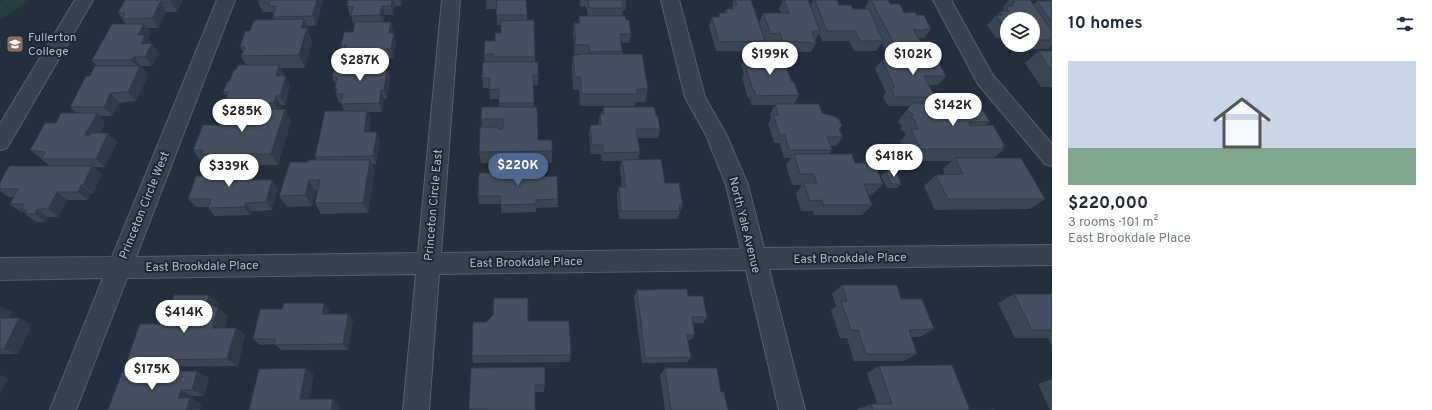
<!DOCTYPE html>
<html lang="en">
<head>
<meta charset="utf-8">
<style>
	:root { --surface:#fff; --page:#f2f2f3; --text:#1f2937; --muted:#747a83; --line:#e0e1e3; --accent:#4f688e }
	body { margin:0; font-family:Overpass,sans-serif; background:var(--page); color:var(--text); height:100vh; display:flex; flex-direction:column; font-size:15px; white-space:nowrap }
	* { box-sizing:border-box; margin:0 }
	p { font-size:13px; color:var(--muted) }
	.icon { flex:none; width:22px; height:22px; fill:none; stroke:currentColor; stroke-width:2; stroke-linecap:round; stroke-linejoin:round }
	.map { position:relative; flex:1; overflow:hidden }
	.sheet { display:flex; flex-direction:column; background:var(--surface); width:380px }
	.sheet>* { flex:none }
	.controls { position:absolute; left:1000px; top:12px; display:grid; gap:8px }
	.controls a { display:grid; place-items:center; width:40px; height:40px; border-radius:50%; background:var(--surface); box-shadow:0 4px 16px #0002; font-size:20px }
	.price { position:absolute; translate:-50% -34px; padding:0 9px; border-radius:14px; background:#fff; color:#222; font-size:13px; line-height:26px; filter:drop-shadow(0 1px 2px #0008) }
	.price::after { content:''; position:absolute; left:50%; top:24px; width:12px; height:9px; margin-left:-6px; background:inherit; clip-path:polygon(0 0,100% 0,50% 100%) }
	.price.current { background:var(--accent); color:#fff }
	ul { padding:0; list-style:none }
	li { display:grid; align-content:center; gap:8px; height:212px; padding:0 16px }
	li+li { border-top:1px solid var(--line) }
	li span { display:grid; place-items:center; height:124px; border-radius:0px; color:#555 }
	li>.icon { margin-inline-start:auto }
	span .icon { width:72px; height:72px; fill:#fffc; stroke-width:1 }
	li b { font-size:17px }
	h2 { display:flex; justify-content:space-between; align-items:center; height:48px; padding:0 16px; font-size:17px }
	main { display:flex; flex:1; min-height:0 }
	.map>svg:first-child { display:block }
</style>
</head>
<body>
<main>
<div class="map">
<svg width="1052" height="410" viewBox="0 0 1052 410">
	<rect width="100%" height="100%" fill="#242f3e"/>
	<path fill="#263c3f" d="M3 0H29L0 20V2Z"/>
	<g fill="none" stroke-linecap="round" stroke-linejoin="round">
		<g stroke="#565f6c" stroke-width="2">
			<g id="minor">
				<path d="M217 0H235L136 257 418 253 442 0H460L441 253 741 249 726 185 706 135 685 97 661 0H679L705 97 726 134 748 185 764 248 1052 245V265L769 269 805 410H779L746 270 439 274 429 410H403L416 274 127 278 76 410H50L103 278 0 280V258L112 257Z"/>
				<path d="M933 0H951L992 74 1052 144V166L1045 164 978 84Z"/>
			</g>
		</g>
		<g stroke="#565f6c" stroke-width="2">
			<path id="tertiary" d="M75 0H93L7 148 0 150V124Z"/>
		</g>
		<use href="#minor" fill="#38414e" fill-rule="evenodd"/>
		<use href="#tertiary" fill="#38414e" fill-rule="evenodd"/>
	</g>
	<g fill="#3b4654">
		<path d="M125 0H183L177 12H166L158 28H147L151 34 148 39 159 53 152 66H141L148 75 136 101 119 103 112 116H99L105 122 100 133H108L117 142 105 167H94L102 174 93 193H91L88 200H67L58 217H48L46 222H36L25 214 26 213 25 212H21L10 204 14 197H8L0 191V182L50 166 30 150 56 123 76 113 70 107 90 76 97 66 92 60 126 24 118 13Z"/>
		<path d="M259 0H323L316 26H307L309 32V34L312 41 305 68H281L284 74 283 76 290 85 285 105H281L280 109H285L291 121 278 165 210 166 207 162H202L193 150 225 125 229 113 224 105 227 97 223 92 236 70 246 65 241 56 243 52 240 47 250 31 274 19 273 17 274 15 272 12H263L258 2Z"/>
		<path d="M348 0H402L401 6H395L393 15H385L383 22H391L393 31V33L396 43 393 58H388L387 65 390 78 387 99H384L382 112H368L371 120 368 132 380 141 376 164H372L375 172 368 213 321 214 315 203 317 191H315L312 206 287 207 279 196 308 162 316 160 315 157 344 111 341 103H339L336 94V92L335 88V84L332 77 345 64 343 58 344 55 341 45 353 32 354 25 351 16 350 15 347 6Z"/>
		<path d="M486 0H533H526L527 21 534 20 535 62 538 75V85H533L534 107 538 140 552 151V163H481L479 152 482 127 481 119 499 107V99H490L489 88H483L482 78 485 62 484 54 495 41 501 33V25H497V9H486Z"/>
		<path d="M580 0H626L625 10H623L622 16 626 20 631 34 629 43H621L622 51V54L648 89 645 102H636L635 106H580L579 90H573L572 68 573 55H578V54H575L573 33 574 23H578L579 16H588L586 6H580Z"/>
		<path d="M734 0H751L765 41 761 51H716L709 26 712 17H718L719 13H724L726 9H731Z"/>
		<path d="M783 0H798L810 7 813 0H837L839 5 853 9H865V8L869 0H888L890 4 904 13 916 15 931 29 924 38H919V39L920 41 937 51 931 58 946 76 938 85H929L935 97 930 103 990 122 986 125 1005 146 1003 147 1004 149 994 158 1045 199 1030 209 935 210 924 186 936 175H945L943 169 952 161H909L900 141 906 135 904 132 900 130 902 127 901 124 897 122 910 106H888L883 97 886 93 875 69 882 60 911 59 908 53H887L882 43 876 51H854L849 41H822L819 33 815 40 816 43 811 52 778 51 776 43H766L759 23 763 13H781L779 9Z"/>
		<path d="M1009 0H1030L1033 5 1037 1H1048L1049 0H1052V45L1048 49H1026L1023 45H1033V19H1007V38H996L987 25 996 15H997L1000 11H1002L1004 9 1003 7Z"/>
		<path d="M1038 51H1052V87H1041L1025 63Z"/>
		<path d="M745 56 792 82 799 95 794 104 822 113 840 129 843 137 836 146H831L832 150 829 154 855 163H862L864 160 880 168 878 171 883 184 872 195H868L872 205 862 215H814L813 211H801L796 194 802 185H792L786 165 791 158H784L780 143H774L768 124 771 118 770 114 775 105H751L750 99H748L742 77 744 74 741 65Z"/>
		<path d="M603 107 656 116 660 129 658 138H638L640 152 638 159 665 183 683 205 677 219H619L617 195 619 187H622L620 168 622 161H602L601 154H591L589 133 590 125H598L600 114H602Z"/>
		<path d="M886 171 901 184 897 188H887L881 176Z"/>
		<path d="M239 175 257 180 278 188 272 210 252 211 250 215 215 216 208 208 209 207H196L188 199Z"/>
		<path d="M537 177 558 199V207L536 208V212L501 213V204H479L478 196Z"/>
		<path d="M842 285 901 299 934 329 920 337H911L917 354 904 361H854L847 338H840L831 310 836 306 832 294Z"/>
		<path d="M637 290 688 296 707 317 703 323H693L695 335 691 340H688L691 357 687 362 642 363 634 297Z"/>
		<path d="M1014 294H1052V345L1048 338H1015L998 303Z"/>
		<path d="M219 303 218 308 228 316 225 328H236L245 335 238 366 140 367 127 360 164 324Z"/>
		<path d="M0 306 12 312 10 318H19L32 324 18 354H0Z"/>
		<path d="M329 309 328 314H348L353 320 348 350H281L274 344 260 345 253 339Z"/>
		<path d="M493 315 528 321 571 355 569 362 473 363 472 356 486 322Z"/>
		<path d="M879 366 970 410H994H858V409L871 404H877L867 373Z"/>
		<path d="M471 368 545 385 544 392H535V410H469V409Z"/>
		<path d="M665 368 721 392 728 410H665L660 375Z"/>
		<path d="M209 378 204 396H193L192 399 202 404 108 410Z"/>
		<path d="M1052 379V410H1050L1038 384Z"/>
	</g>
	<g fill="#303945">
		<path d="M172 0H183L177 12 171 2Z"/>
		<path d="M317 0H323L316 26 312 16Z"/>
		<path d="M392 0H394L395 6 393 15 391 6Z"/>
		<path d="M399 0H402L401 6Z"/>
		<path d="M160 2 166 12 158 28 152 18Z"/>
		<path d="M382 6 385 15 383 25 380 15Z"/>
		<path d="M304 19 309 32V34L312 41 305 68 299 55 301 28Z"/>
		<path d="M391 22 393 31 391 43 389 33Z"/>
		<path d="M144 24 151 34 148 39 159 53 152 66 145 57 138 35Z"/>
		<path d="M394 33 396 43 393 58 391 49Z"/>
		<path d="M385 49 388 58 387 65 390 78 387 99 384 90 386 65 384 58Z"/>
		<path d="M134 57 148 75 136 101 128 92 139 69 132 60Z"/>
		<path d="M279 65 284 74 280 85 276 76Z"/>
		<path d="M286 76 290 85 285 105 280 96Z"/>
		<path d="M381 90 384 99 382 112 379 103Z"/>
		<path d="M110 93 119 103 112 116 104 107Z"/>
		<path d="M276 96 281 105 279 112 274 103Z"/>
		<path d="M285 109 291 121 278 165 271 154Z"/>
		<path d="M367 111 371 120 367 141 364 132Z"/>
		<path d="M97 113 105 122 94 144 85 135Z"/>
		<path d="M377 132 380 141 376 164 373 156Z"/>
		<path d="M108 133 117 142 105 167 96 159Z"/>
		<path d="M370 160 375 172 368 213 363 203Z"/>
		<path d="M92 166 102 174 93 193 83 185Z"/>
		<path d="M233 166 239 175 236 184 230 175Z"/>
		<path d="M254 175 260 184 253 180Z"/>
		<path d="M272 180 278 188 272 210 266 202Z"/>
		<path d="M309 180 315 191 312 206 305 195Z"/>
		<path d="M81 185 91 193 88 200 78 192Z"/>
		<path d="M57 192 67 200 58 217 48 209Z"/>
		<path d="M246 203 252 211 250 215 244 207Z"/>
		<path d="M37 209 48 217 46 222 35 214Z"/>
		<path d="M209 295 219 303 218 308 228 316 223 336 212 328 207 303Z"/>
		<path d="M324 303 329 309 327 320 322 314Z"/>
		<path d="M0 306 12 312 7 324 0 321Z"/>
		<path d="M348 314 353 320 348 350 343 344Z"/>
		<path d="M19 318 32 324 18 354 4 349Z"/>
		<path d="M236 328 245 335 238 366 227 359Z"/>
		<path d="M306 368 314 375 308 405 300 399Z"/>
		<path d="M197 371 209 378 204 396 192 390Z"/>
		<path d="M0 375 8 378 0 394Z"/>
		<path d="M181 390 193 396 192 399 202 404 200 410H186L178 398Z"/>
		<path d="M333 399 340 405 339 410H331Z"/>
	</g>
	<g fill="#455162" stroke="#303945">
		<path d="M125 0H172L171 2H160L152 18 122 19 125 13H118Z"/>
		<path d="M259 0H317L312 16 273 17 276 6H269L270 2H258Z"/>
		<path d="M348 0H392L391 6H382L380 15 351 16 353 7 347 6Z"/>
		<path d="M497 0H526L527 15H496Z"/>
		<path d="M588 0H626H622L623 8H589Z"/>
		<path d="M735 0H751L765 41 719 42 712 17H720L719 13H727L726 9H734L732 6H737Z"/>
		<path d="M784 0H808L820 31H812L814 33H812L816 43 783 41 780 33 771 34 763 13H789Z"/>
		<path d="M815 0H837L839 5H851L853 9H869L883 41H860L855 31H827Z"/>
		<path d="M871 0H888L890 4H900L904 13 915 12 916 15H924L931 29H924L925 31 913 29 920 41H931L937 51H919L915 44H894Z"/>
		<path d="M1013 0H1030L1052 31V40H1036L1033 36V19H1007V28H1005L996 15H1003L1000 11H1009L1006 6H1013L1011 3H1015Z"/>
		<path d="M1037 1H1052V22Z"/>
		<path d="M579 16H625L626 20H629L631 34H620L622 51 590 52 589 45H576L574 23H580Z"/>
		<path d="M304 19 301 28H307L299 55 241 56 245 47H240L245 31H250L254 20Z"/>
		<path d="M534 20 535 57H494V54H484L485 41H495V33H501V21Z"/>
		<path d="M355 22H391L389 33H394L391 49H385L384 58H343L346 45H341L344 32H353Z"/>
		<path d="M112 24H144L138 35H145L141 44 152 43 145 57H134L132 60H92Z"/>
		<path d="M1038 51H1052V71Z"/>
		<path d="M578 54H642L648 89H637V94H582L580 77H575L573 55H579Z"/>
		<path d="M745 56H782L792 82H794L799 95 756 96 754 90H753L746 68H749Z"/>
		<path d="M936 58 946 76H924L935 97H895L891 88H895L882 60Z"/>
		<path d="M483 62H538V75H533L534 103H499V89L489 90 490 78H482Z"/>
		<path d="M386 63 385 69H387L384 90H381L379 103 341 104 343 94H336L337 88H335L337 77H332L335 64Z"/>
		<path d="M238 65H279L276 76H286L280 96H276L274 103 224 105 228 92H223L227 82H229L234 70H236Z"/>
		<path d="M95 66H140L128 92 110 93 104 107H70L86 76H90Z"/>
		<path d="M913 103H978L990 122H969L970 126 993 125 1005 146H1002L1004 149H920L911 129H919L915 124 916 123 915 120 911 118 913 115 911 112 907 110Z"/>
		<path d="M775 104H819L822 113 833 116 839 119 842 126 839 129 843 137H827L832 150H789L785 135H780L773 115H778Z"/>
		<path d="M482 107H537L538 140H552V151L479 152 480 127H498V129H503V119H481Z"/>
		<path d="M603 107H654L656 116H658L660 129H636L640 152 603 153V145H592L590 125H601L600 114H604Z"/>
		<path d="M231 109H285L271 154H201L203 150H193L203 125H225Z"/>
		<path d="M325 111H367L364 132H377L373 156 315 157Z"/>
		<path d="M61 113H97L85 135H90L91 133H108L96 159H41L45 152 30 150 45 123H56Z"/>
		<path d="M794 154H852L855 163H874L883 184H864L872 205H823L822 200 810 201 804 183H817L814 174H800Z"/>
		<path d="M955 158H1021L1045 199H948L936 175 963 174Z"/>
		<path d="M661 159 665 183H679L683 205H679L680 211H621L619 187H626L622 160Z"/>
		<path d="M876 159 880 168H877L874 163H866L864 160Z"/>
		<path d="M308 160H370L363 203H315L320 180H309L305 195 279 196 290 162H308Z"/>
		<path d="M9 166H92L83 185H81L78 192H57L48 209H37L35 214H25L27 210H21L24 204H10L18 189H0V182Z"/>
		<path d="M205 166H233L230 175H254L253 180H272L266 202 246 203 244 207 208 208 211 199H188L196 176H201Z"/>
		<path d="M886 171H896L901 184H891Z"/>
		<path d="M537 172V177L557 176 558 199 536 200V204L501 205 500 196H478L479 173Z"/>
		<path d="M842 285H897L901 299H922L934 329 909 330 917 354H866L858 330H851L841 301H847Z"/>
		<path d="M687 289 688 296H703L707 317H692L695 335H687L691 357 645 358 637 290Z"/>
		<path d="M1014 294H1052V330H1032Z"/>
		<path d="M174 295H209L207 303 218 308 212 328H236L227 359 127 360 140 324H164Z"/>
		<path d="M494 298H528V321H569L571 355 472 356 473 322H486L493 315Z"/>
		<path d="M284 303H324L322 314H348L343 344 274 345 276 339H253L260 309H282Z"/>
		<path d="M0 318H19L4 349H0Z"/>
		<path d="M952 365 970 410 994 409V410H873L871 404H892L879 366Z"/>
		<path d="M545 367V385H535V410H487V409H469L471 368Z"/>
		<path d="M306 368 300 399H333L331 410H249L259 369Z"/>
		<path d="M665 368H717L721 392H724L728 410H671Z"/>
		<path d="M197 371 192 390H181L178 398H190L186 410H108L122 372Z"/>
	</g>
	<defs>
		<g id="university-square" transform="scale(0.9)"><rect x="-9" y="-9" width="18" height="18" rx="4" fill="#8d6e63" stroke="#1d2633"/><path d="M0-5L7-2L0 1L-7-2ZM-4 1L0 2.5L4 1V4Q0 6-4 4Z" fill="#fff"/></g>
	</defs>
	<g fill-rule="evenodd">
		<use href="#university-square" x="15" y="44"/>
	</g>
	<g text-anchor="middle" stroke-width="4" stroke-linejoin="round" paint-order="stroke">
		<g font-size="12" fill="#b4bcc9" stroke="#1d2633" text-anchor="start">
			<text x="28" y="41">Fullerton<tspan x="28" dy="14">College</tspan></text>
		</g>
		<g font-size="12" fill="#b4bcc9" stroke="#1d2633">
			<text transform="translate(144 205) rotate(-68)" y="4">Princeton Circle West</text>
			<text transform="translate(433 205) rotate(-85)" y="4">Princeton Circle East</text>
			<text transform="translate(745 225) rotate(76)" y="4">North Yale Avenue</text>
			<text transform="translate(850 258) rotate(-1)" y="4">East Brookdale Place</text>
			<text transform="translate(526 262) rotate(-1)" y="4">East Brookdale Place</text>
			<text transform="translate(202 266) rotate(-1)" y="4">East Brookdale Place</text>
		</g>
	</g>
</svg>
<div class="controls">
<a><svg class="icon" aria-label="layers" viewBox="0 0 24 24"><path d="M12 4l9 5-9 5-9-5zM3 14l9 5 9-5"/></svg></a>
</div>
<b class="price" style="left:770px;top:76px">$199K</b>
<b class="price" style="left:913px;top:76px">$102K</b>
<b class="price" style="left:360px;top:82px">$287K</b>
<b class="price" style="left:953px;top:127px">$142K</b>
<b class="price" style="left:242px;top:133px">$285K</b>
<b class="price" style="left:894px;top:178px">$418K</b>
<b class="price current" style="left:518px;top:187px">$220K</b>
<b class="price" style="left:229px;top:188px">$339K</b>
<b class="price" style="left:184px;top:334px">$414K</b>
<b class="price" style="left:152px;top:391px">$175K</b>
</div>
<section class="sheet">
<h2>10 homes<svg class="icon" aria-label="filters" viewBox="0 0 24 24"><path d="M4 7h16M4 17h16"/><circle cx="9" cy="7" r="2"/><circle cx="15" cy="17" r="2"/></svg></h2>
<ul>
<li><span style="background:linear-gradient(#c9d6e8 70%,#7fa58c 0)"><svg class="icon" aria-label="home" viewBox="0 0 24 24"><path d="M3 11l9-7 9 7M6 9v11h12V9"/></svg></span><div><b>$220,000</b><p>3 rooms · 101 m²</p><p>East Brookdale Place</p></div></li>
</ul>
</section>
</main>
</body>
</html>
